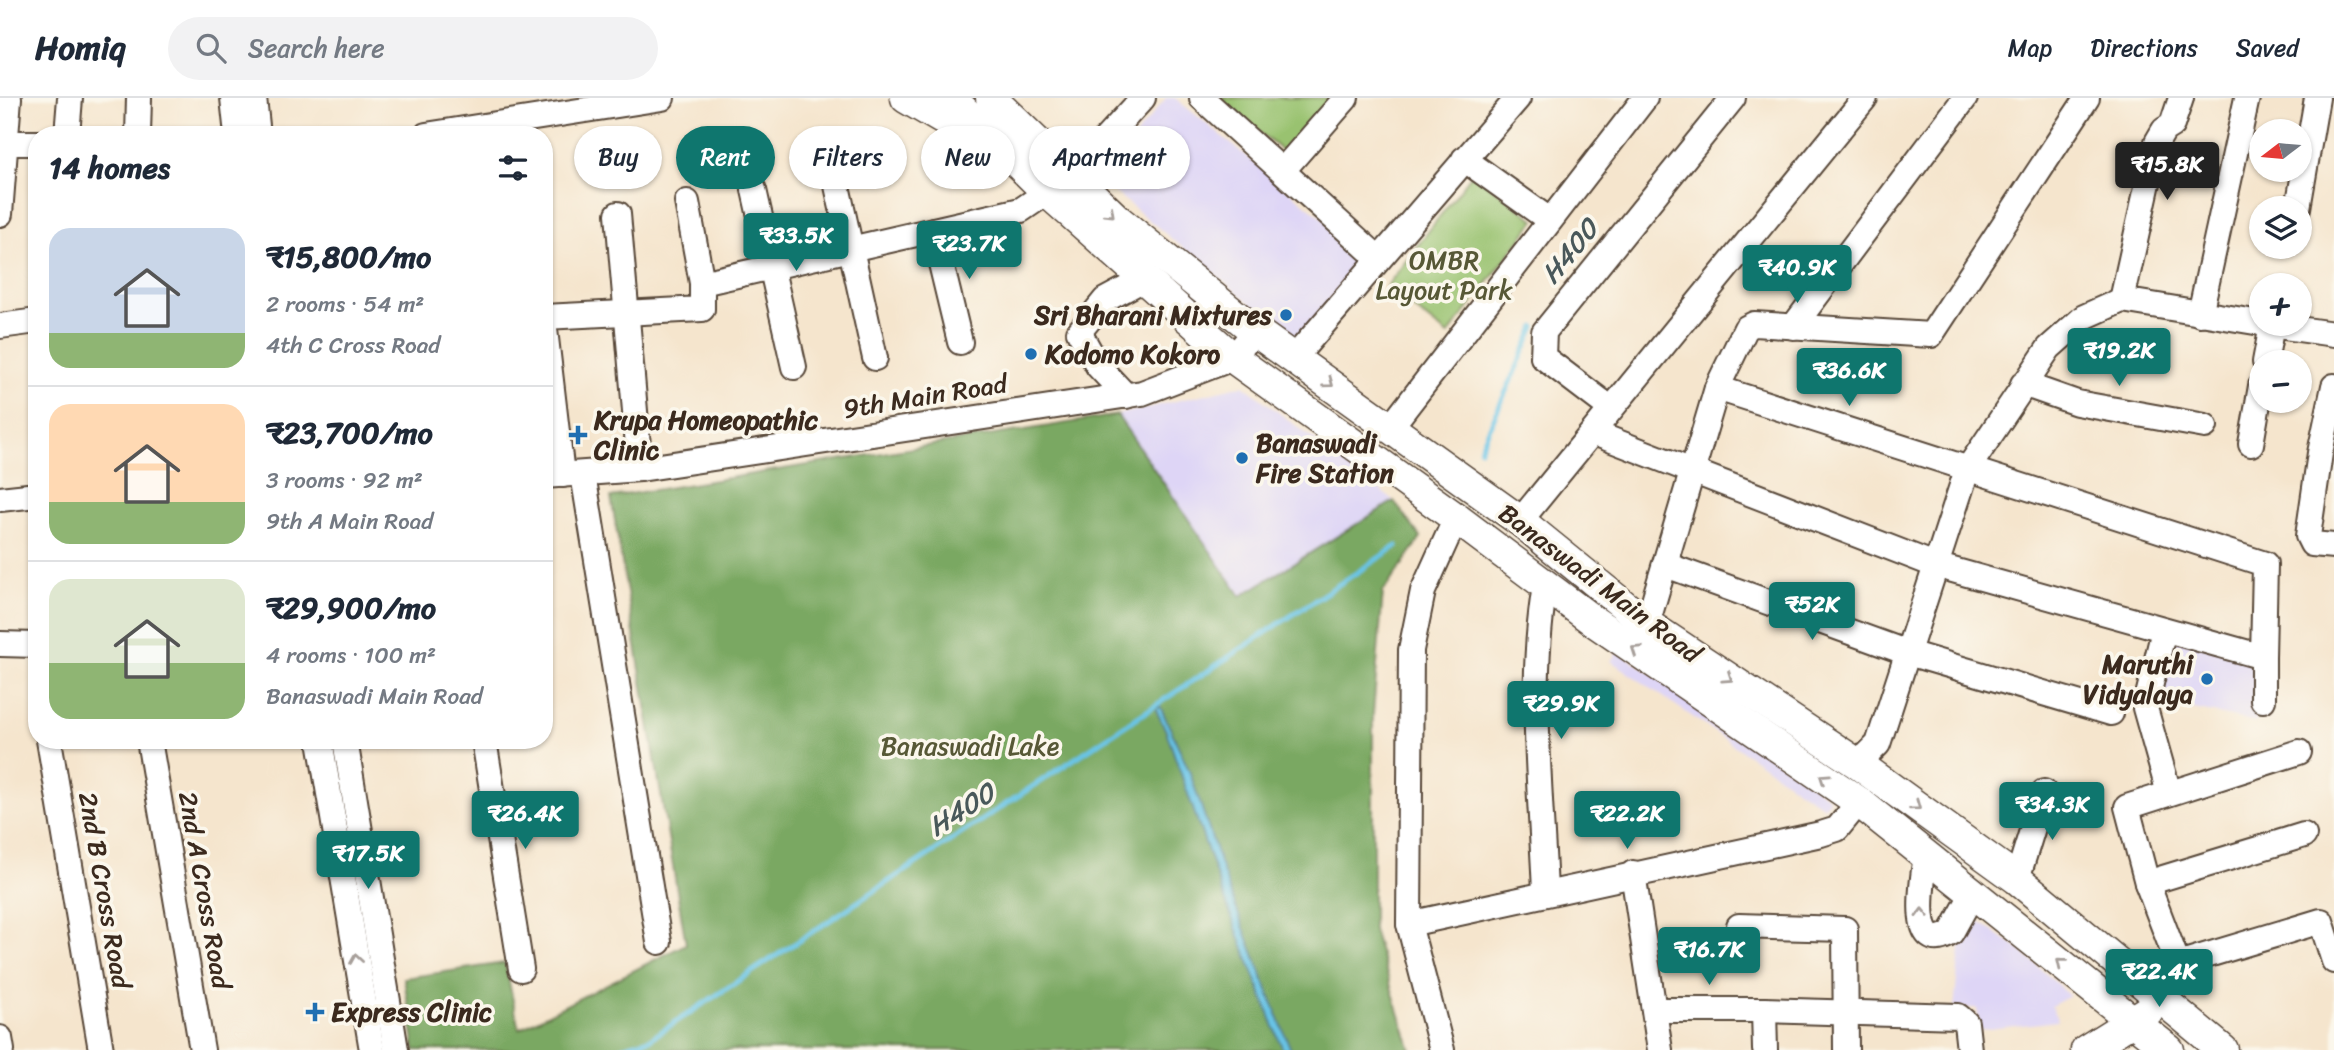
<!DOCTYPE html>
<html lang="en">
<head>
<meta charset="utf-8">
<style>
	:root { --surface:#fff; --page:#f2f2f3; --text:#1f2937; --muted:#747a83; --line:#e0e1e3; --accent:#0f766e }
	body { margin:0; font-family:Sriracha,sans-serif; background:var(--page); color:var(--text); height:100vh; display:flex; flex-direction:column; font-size:26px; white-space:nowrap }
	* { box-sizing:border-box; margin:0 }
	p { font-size:23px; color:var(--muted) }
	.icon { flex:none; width:38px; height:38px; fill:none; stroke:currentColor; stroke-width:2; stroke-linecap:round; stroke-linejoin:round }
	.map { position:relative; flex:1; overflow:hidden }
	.sheet { position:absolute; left:28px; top:28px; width:525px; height:623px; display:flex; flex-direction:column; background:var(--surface); border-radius:28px; box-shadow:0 2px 5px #0004 }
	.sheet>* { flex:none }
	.top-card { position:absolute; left:574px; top:28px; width:665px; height:63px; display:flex; gap:14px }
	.needle { width:46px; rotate:254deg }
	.controls { position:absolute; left:2249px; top:21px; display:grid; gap:14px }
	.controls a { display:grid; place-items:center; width:63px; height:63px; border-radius:50%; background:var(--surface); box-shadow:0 2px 5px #0004; font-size:35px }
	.price { position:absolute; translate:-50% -60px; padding:0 16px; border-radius:7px; background:var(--accent); color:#fff; font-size:23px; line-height:46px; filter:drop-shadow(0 2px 4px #0008) }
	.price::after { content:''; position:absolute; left:50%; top:42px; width:21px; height:16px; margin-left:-10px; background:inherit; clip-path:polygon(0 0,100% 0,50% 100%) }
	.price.active { background:#222; color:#fff }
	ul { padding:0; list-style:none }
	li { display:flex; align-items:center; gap:21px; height:175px; padding:0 21px }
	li+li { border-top:2px solid var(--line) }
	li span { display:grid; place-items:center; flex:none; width:196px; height:140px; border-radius:21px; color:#555 }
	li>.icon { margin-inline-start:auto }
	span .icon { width:84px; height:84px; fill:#fffc; stroke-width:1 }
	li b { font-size:30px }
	h2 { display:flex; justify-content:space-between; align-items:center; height:84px; padding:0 21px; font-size:30px }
	.pill { padding:0 24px; border-radius:32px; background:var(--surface); box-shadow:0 2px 5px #0004; font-size:24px; line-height:63px }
	.pill.active { background:var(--accent); color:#fff }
	header { display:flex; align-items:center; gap:42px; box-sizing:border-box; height:98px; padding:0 35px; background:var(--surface); border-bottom:2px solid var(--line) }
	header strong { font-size:33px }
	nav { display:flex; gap:38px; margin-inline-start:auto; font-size:24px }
	.search { width:490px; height:63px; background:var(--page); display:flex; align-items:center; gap:18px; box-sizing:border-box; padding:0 24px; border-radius:38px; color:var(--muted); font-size:26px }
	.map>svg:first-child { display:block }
</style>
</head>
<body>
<header>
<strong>Homiq</strong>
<div class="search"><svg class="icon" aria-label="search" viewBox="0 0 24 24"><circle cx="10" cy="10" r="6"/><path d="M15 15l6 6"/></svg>Search here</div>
<nav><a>Map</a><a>Directions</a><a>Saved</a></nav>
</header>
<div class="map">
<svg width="2334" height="952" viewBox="0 0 2334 952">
	<rect width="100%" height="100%" fill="#fbf7ec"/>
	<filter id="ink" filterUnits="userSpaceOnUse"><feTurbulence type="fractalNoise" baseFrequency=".0143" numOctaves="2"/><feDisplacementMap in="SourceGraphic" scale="14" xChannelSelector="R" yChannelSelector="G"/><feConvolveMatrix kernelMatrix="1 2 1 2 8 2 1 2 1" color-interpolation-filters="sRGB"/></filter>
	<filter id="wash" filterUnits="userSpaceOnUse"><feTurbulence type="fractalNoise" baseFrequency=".00686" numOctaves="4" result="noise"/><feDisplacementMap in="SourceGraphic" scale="28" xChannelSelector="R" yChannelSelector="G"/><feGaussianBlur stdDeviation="1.57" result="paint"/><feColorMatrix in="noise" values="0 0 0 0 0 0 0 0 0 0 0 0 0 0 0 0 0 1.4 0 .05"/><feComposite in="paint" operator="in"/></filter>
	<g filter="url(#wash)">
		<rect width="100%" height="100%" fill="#f5e5cd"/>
		<g fill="#ded5f6">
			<path d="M1166 0H1175L1369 158 1299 245 1100 82Z"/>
			<path d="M1243 287 1394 403 1241 498 1117 317Z"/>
			<path d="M2164 536 2260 560 2256 624 2151 602Z"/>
			<path d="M1618 553 1830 700 1824 709 1611 563Z"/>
			<path d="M1964 813 2020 852 2070 898 2051 908 2058 923 1980 932 1977 910H1954Z"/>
		</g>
		<g fill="#99c26f" stroke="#6a7646" stroke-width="2">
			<path d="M1218 0H1334L1287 57Z"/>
			<path d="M1473 75 1535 122 1448 237 1386 189Z"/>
		</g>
		<path fill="#7aa862" stroke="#5a6940" stroke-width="2" d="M1117 317 1241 498 1394 403 1421 440 1383 494 1373 616V832L1411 952H415L404 880 505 865 519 931 686 846 611 399Z"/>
		<path fill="#69c5e7" stroke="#527882" stroke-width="2" d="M1160 608 1189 672 1230 794 1291 952H1283L1222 794 1166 633 1156 612Z"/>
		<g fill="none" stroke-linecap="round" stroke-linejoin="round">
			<g stroke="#69c5e7" stroke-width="5">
				<path d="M1480 351 1535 229"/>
				<path d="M613 952 650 941 1397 448"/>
			</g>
		</g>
	</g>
	<g filter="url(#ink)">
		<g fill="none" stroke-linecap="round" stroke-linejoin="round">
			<g stroke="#574638" stroke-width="28">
				<g id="minor">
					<path d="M233 0 237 37"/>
					<path d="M254 0 258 37"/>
					<path d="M1202 0 1378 160"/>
					<path d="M67 37 70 0"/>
					<path d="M138 37 139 0"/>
					<path d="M426 37 662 0"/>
					<path d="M0 45H37"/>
					<path d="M1464 61 1548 121"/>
					<path d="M1284 71 1346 0"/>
					<path d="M834 74 875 260"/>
					<path d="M754 92 794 269"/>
					<path d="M2298 110 2317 0"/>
					<path d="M0 116 9 0"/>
					<path d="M618 116 640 371"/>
					<path d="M933 132 960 244"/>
					<path d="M702 185 1021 112 1071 78 1143 0"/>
					<path d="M2122 202 2157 44 2164 32 2172 27 2181 0"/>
					<path d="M2200 216 2247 0"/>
					<path d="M544 219 702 211V185L687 104"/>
					<path d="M544 223 562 377"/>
					<path d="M2263 226 2334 236"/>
					<path d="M0 228 37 223"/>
					<path d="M1793 229 1965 0"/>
					<path d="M1295 259 1518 0"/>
					<path d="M2265 264 2272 227"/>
					<path d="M2023 286 2077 305 2205 328"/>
					<path d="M2334 288 2320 355 2308 438 2312 446 2334 448"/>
					<path d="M1126 298 1098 268 1079 234 1105 202 1144 181"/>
					<path d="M1610 310 1543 259 1544 234 1733 0"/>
					<path d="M1390 330 1645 0"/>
					<path d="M1594 335 1935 467 2263 559 2265 466 1717 290"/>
					<path d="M2251 346 2261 288"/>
					<path d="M583 376 659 844"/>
					<path d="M544 378 640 371 1142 295 1233 260 1255 233"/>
					<path d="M0 401 37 397"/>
					<path d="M1520 423 1865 0"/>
					<path d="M1666 467 1908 555 2111 615"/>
					<path d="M1647 526 1717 290 1746 230 1754 226 1931 237 2087 0"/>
					<path d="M2164 532 2145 610 2169 695"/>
					<path d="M0 546 37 547"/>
					<path d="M2263 559V602"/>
					<path d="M49 642 101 952"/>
					<path d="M149 642 202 952"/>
					<path d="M320 642 372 952"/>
					<path d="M345 642 396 952"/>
					<path d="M484 642 521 871"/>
					<path d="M1858 666 1878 646 1967 372 2049 250 2084 219 2122 202 2261 225"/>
					<path d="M1926 757C1924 774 1907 862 1951 835L1973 795"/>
					<path d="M1633 775 1660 952"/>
					<path d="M2017 781 2044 694"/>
					<path d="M2147 785 2304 737"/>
					<path d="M1545 794C1541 694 1528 588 1545 488"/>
					<path d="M1409 826 1821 736 1837 731 1859 704"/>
					<path d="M1739 828 1845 831 1846 952"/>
					<path d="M2178 866 2147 785 2127 709 2299 654"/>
					<path d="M2151 894 2178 866 2321 823 2334 863"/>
					<path d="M1655 912H1764L1958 918 1966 925 1969 952"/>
					<path d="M1764 912 1765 952"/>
					<path d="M0 940 2 952"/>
					<path d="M1442 952 1409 826 1411 552 1423 493 1456 420"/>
				</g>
			</g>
			<g stroke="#574638" stroke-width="33">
				<g id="major">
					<path d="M906 0 978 42"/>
					<path d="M951 0 1048 95 1233 260 1456 420 1592 522 1859 704 2169 952"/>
					<path d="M991 0 1118 122 1255 233 1520 423 1647 526 1858 666 2017 781 2223 952"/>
					<path d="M2086 952 2148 913"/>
				</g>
			</g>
			<use href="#minor" stroke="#fff" stroke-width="24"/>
			<use href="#major" stroke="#fff" stroke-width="30"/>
		</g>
		<defs><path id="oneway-chevron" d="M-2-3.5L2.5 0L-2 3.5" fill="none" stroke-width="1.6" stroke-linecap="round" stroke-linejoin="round" transform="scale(1.75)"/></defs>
		<g stroke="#a79f9a">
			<use href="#oneway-chevron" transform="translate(1110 115) rotate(43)"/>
			<use href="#oneway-chevron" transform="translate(1329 285) rotate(37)"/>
			<use href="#oneway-chevron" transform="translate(1636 552) rotate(-146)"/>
			<use href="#oneway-chevron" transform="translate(1728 580) rotate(34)"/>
			<use href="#oneway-chevron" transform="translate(1824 680) rotate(-146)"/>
			<use href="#oneway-chevron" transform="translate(1916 708) rotate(36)"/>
			<use href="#oneway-chevron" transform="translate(1922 815) rotate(-91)"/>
			<use href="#oneway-chevron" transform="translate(356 861) rotate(-99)"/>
			<use href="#oneway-chevron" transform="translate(2061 865) rotate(-141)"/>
		</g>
	</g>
	<g fill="#1f6fb2" stroke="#fbf7ec" stroke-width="2.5">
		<circle cx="1286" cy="217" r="7"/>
		<circle cx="1031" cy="256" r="7"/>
		<path d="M574.5 326.5h7v7h7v7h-7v7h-7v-7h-7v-7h7z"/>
		<circle cx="1242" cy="360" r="7"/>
		<circle cx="2207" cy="581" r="7"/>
		<path d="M311.5 903.5h7v7h7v7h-7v7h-7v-7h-7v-7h7z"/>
	</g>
	<g text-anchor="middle" stroke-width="7" stroke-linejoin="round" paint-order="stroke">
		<g font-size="26" fill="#575836" stroke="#fbf7ec">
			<text x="1444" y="171">OMBR<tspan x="1444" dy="30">Layout Park</tspan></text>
			<text x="970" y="657">Banaswadi Lake</text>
		</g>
		<g font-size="26" font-weight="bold" fill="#3b2a1e" stroke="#fbf7ec" text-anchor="start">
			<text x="1272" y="226" text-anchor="end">Sri Bharani Mixtures</text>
			<text x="1045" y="265">Kodomo Kokoro</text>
			<text x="594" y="331">Krupa Homeopathic<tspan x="594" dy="30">Clinic</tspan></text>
			<text x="1256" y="354">Banaswadi<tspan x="1256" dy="30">Fire Station</tspan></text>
			<text x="2193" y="575" text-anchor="end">Maruthi<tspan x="2193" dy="30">Vidyalaya</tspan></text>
			<text x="331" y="923">Express Clinic</text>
		</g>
		<g font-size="26" fill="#3b2a1e" stroke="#fbf7ec">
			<text transform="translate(925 298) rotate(-9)" y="9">9th Main Road</text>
			<text transform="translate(1600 485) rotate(37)" y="9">Banaswadi Main Road</text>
			<text transform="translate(105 792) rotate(80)" y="9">2nd B Cross Road</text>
			<text transform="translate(205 792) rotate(80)" y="9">2nd A Cross Road</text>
		</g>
		<g font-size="28" font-style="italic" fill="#49585a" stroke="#fbf7ec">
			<text transform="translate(1569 153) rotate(-51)" y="10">H400</text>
			<text transform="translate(961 711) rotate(-33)" y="10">H400</text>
		</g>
	</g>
</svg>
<div class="controls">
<a><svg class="needle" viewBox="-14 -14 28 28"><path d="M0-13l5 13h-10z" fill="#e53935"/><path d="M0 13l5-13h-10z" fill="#747a83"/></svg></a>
<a><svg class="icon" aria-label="layers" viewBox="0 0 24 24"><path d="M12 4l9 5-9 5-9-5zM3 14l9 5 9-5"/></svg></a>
<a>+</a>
<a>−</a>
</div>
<b class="price active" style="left:2167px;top:104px">₹15.8K</b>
<b class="price" style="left:796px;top:175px">₹33.5K</b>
<b class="price" style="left:969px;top:183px">₹23.7K</b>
<b class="price" style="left:1797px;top:207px">₹40.9K</b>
<b class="price" style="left:2119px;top:290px">₹19.2K</b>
<b class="price" style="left:1849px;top:310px">₹36.6K</b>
<b class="price" style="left:1812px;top:544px">₹52K</b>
<b class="price" style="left:1561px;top:643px">₹29.9K</b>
<b class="price" style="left:2052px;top:744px">₹34.3K</b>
<b class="price" style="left:525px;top:753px">₹26.4K</b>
<b class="price" style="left:1627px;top:753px">₹22.2K</b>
<b class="price" style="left:368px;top:793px">₹17.5K</b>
<b class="price" style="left:1709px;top:889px">₹16.7K</b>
<b class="price" style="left:2159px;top:911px">₹22.4K</b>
<div class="top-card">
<a class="pill">Buy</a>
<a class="pill active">Rent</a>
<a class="pill">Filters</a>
<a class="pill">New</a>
<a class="pill">Apartment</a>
</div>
<section class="sheet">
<h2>14 homes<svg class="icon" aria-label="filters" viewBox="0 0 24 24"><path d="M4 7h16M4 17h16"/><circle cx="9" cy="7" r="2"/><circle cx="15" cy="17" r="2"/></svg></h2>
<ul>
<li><span style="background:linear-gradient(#c9d6e8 75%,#8fb573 0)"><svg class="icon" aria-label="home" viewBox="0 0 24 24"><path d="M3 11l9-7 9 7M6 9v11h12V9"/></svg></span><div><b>₹15,800/mo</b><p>2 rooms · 54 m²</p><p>4th C Cross Road</p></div></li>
<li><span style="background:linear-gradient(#ffd9b3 70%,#8fb573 0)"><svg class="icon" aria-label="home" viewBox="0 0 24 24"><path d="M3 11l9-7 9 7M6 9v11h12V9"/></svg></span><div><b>₹23,700/mo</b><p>3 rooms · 92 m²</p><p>9th A Main Road</p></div></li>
<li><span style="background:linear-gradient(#dfe7d0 60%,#8fb573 0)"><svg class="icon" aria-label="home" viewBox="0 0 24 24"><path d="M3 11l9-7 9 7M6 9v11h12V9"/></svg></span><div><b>₹29,900/mo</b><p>4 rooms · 100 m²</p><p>Banaswadi Main Road</p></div></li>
</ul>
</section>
</div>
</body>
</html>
